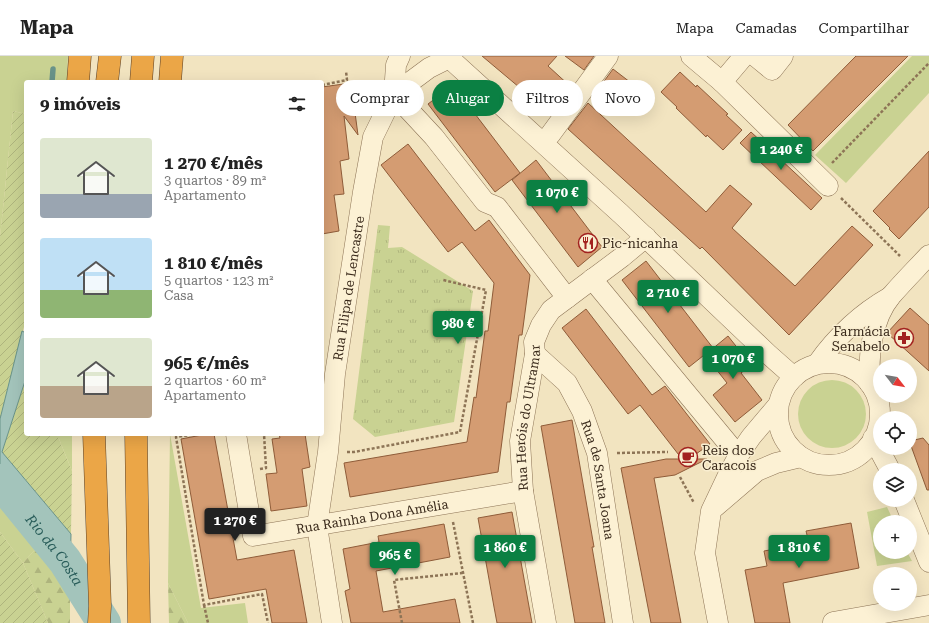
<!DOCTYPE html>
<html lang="pt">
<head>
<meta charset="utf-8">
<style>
	:root { --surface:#fff; --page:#f2f2f2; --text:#222; --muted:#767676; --line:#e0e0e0; --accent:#0b8043 }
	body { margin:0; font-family:"Roboto Serif",serif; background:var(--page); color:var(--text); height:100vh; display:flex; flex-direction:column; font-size:15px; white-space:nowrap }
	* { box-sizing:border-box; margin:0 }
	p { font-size:13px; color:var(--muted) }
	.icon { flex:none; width:22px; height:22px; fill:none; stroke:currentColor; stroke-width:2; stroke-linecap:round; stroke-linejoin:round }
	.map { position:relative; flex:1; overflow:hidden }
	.sheet { position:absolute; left:24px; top:24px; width:300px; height:356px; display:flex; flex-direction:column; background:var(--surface); border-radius:4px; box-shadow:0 4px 16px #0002 }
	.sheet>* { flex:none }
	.hud { position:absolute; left:336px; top:24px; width:380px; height:36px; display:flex; gap:8px }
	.needle { width:26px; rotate:121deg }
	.buttons { position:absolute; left:873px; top:303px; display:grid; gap:8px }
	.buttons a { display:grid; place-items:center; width:44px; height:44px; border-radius:50%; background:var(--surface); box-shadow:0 4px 16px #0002; font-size:20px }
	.price { position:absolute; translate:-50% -34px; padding:0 9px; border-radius:4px; background:var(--accent); color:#fff; font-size:13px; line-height:26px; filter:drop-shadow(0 1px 2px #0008) }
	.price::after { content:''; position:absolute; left:50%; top:24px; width:12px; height:9px; margin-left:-6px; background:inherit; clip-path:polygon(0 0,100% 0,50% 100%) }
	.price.on { background:#222; color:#fff }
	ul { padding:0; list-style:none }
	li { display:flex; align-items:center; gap:12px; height:100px; padding:0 16px }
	li span { display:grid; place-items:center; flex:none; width:112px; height:80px; border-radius:4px; color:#555 }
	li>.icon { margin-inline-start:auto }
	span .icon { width:48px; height:48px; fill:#fffc; stroke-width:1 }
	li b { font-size:17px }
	h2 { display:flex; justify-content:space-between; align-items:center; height:48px; padding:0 16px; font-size:17px }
	.chip { padding:0 14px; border-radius:18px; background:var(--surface); box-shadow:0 4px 16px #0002; font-size:14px; line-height:36px }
	.chip.on { background:var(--accent); color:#fff }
	header { display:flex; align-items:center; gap:24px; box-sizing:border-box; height:56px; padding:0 20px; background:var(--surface); border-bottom:1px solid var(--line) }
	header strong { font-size:19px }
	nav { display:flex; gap:22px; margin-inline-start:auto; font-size:14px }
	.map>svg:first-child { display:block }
</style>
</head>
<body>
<header>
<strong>Mapa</strong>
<nav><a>Mapa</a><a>Camadas</a><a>Compartilhar</a></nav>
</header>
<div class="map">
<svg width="929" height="567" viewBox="0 0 929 567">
	<defs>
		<pattern id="forest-firs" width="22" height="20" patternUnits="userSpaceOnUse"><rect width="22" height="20" fill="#c9d292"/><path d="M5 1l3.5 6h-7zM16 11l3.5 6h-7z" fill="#aeb47d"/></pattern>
		<pattern id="park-tufts" width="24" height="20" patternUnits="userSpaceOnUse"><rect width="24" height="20" fill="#c9d292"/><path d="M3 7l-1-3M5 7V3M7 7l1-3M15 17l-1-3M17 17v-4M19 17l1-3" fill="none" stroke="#aeb47d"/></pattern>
		<pattern id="garden-furrows" width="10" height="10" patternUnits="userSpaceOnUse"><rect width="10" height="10" fill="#c9d292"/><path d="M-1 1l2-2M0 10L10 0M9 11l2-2" fill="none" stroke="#aeb47d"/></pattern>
	</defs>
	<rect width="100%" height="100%" fill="#f2e4c0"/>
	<g fill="#c9d292">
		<path d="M0 0H68L67 26H26V58L13 55 0 181Z"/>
		<path d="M912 0H929V37L846 127 815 99Z"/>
		<circle cx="832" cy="358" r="34"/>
		<path d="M57 378H72V415Z"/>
		<path d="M170 378 201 552 245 547 248 567H188L168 527Z"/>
		<path d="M0 446 39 489 23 507 0 476Z"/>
		<path d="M887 451 894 466H880V496H907L912 505 877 510 867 456Z"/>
	</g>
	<g fill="url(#forest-firs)">
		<path d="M39 489 70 524V567H48L23 507Z"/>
		<path d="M168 527 188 567H169Z"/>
	</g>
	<path fill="url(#park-tufts)" d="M378 169 390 170 388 192 402 191 473 235 454 366 375 381 353 363Z"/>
	<g fill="url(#garden-furrows)">
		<path d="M13 55 26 58V263L0 363V181Z"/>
		<path d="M26 322V378H57L72 415 71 478 2 396Z"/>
		<path d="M0 476 23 507 48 567H0Z"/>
	</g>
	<path fill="#a3c4bb" stroke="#699389" d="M22 275 26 277V322L2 396 71 478 70 524 0 446V363Z"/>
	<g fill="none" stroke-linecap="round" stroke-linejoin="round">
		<path stroke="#699389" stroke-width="5.5" d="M52 26 53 13"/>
		<path stroke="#a3c4bb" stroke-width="34" id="s1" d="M0 425 65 505 104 567"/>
	</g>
	<g fill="#d49c72" stroke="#8f5c39">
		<path d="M482 0H557L548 10 571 31 551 58Z"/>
		<path d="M565 0H594L584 14Z"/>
		<path d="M856 0H908L813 95 788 69Z"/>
		<path d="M613 13 639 33 627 47 602 28Z"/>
		<path d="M680 16 696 31 697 29 728 58 726 59 742 74 723 94 707 79 706 81 676 52 677 51 661 36Z"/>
		<path d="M351 27 358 79 344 60 349 103 340 105 344 138 334 139 339 175 322 178V31Z"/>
		<path d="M453 29 520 117 495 136 428 48Z"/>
		<path d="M588 47 706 156 730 129 752 148 732 172 795 230 852 170 873 189 789 279 702 191 700 193 568 73Z"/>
		<path d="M751 76 822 142 811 154 740 87Z"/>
		<path d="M408 88 475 175 489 164 530 219 522 279H519L510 346H507L498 416 350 441 344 407 467 386 474 341 476 342 485 275H488L494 227 462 186 448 196 381 109Z"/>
		<path d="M929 95V151L899 183 889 173 890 172 873 155Z"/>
		<path d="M536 104 602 191 578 211 512 124Z"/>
		<path d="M646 205 713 292 689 311 622 224Z"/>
		<path d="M910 252 929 269V315L887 277Z"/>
		<path d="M586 253 652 339 665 330 710 388 689 403H707L675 419 654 422 681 567H651L621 412 666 403H682L640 349 628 358 562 272Z"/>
		<path d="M728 280 751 309 741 317 762 344 735 366 713 339 727 327 705 299Z"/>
		<path d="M572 364 594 491H592L605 567H575L541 370Z"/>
		<path d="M207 378H214L237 504 294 494 307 567H272L266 533 209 543 181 383Z"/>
		<path d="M279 378H305L310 411 302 413 307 450 271 455 266 418 277 417 272 383 280 382Z"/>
		<path d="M923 382 929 389V434H927L910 387V385Z"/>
		<path d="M512 456 528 545 532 567H497L494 551 478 462Z"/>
		<path d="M851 467 859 512 783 527 790 567H755L745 514 767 510 764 495 809 487 806 475Z"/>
		<path d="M444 468 450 501 376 515 383 556 455 543 460 567H351L345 535 350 533 343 493 379 486 378 480Z"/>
	</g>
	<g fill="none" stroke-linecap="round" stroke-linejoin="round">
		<g stroke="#8d7456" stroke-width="21">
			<g id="minor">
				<path d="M447 0 621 158 768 298 794 321"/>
				<path d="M691 0 722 26 828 130"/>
				<path d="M755 0 772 14 783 0"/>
				<path d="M722 26 744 0"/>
				<path d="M394 38 434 81 485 146 497 151 567 242"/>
				<path d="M394 38 429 12 449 2"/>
				<path d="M550 79 608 0"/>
				<path d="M592 223 731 391"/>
				<path id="s2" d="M535 298 567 327 582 355 597 397 623 567"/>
				<circle cx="829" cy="358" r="51"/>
				<path d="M817 308C837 280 860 258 890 241"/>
				<path d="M870 328C868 299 872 263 891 240 903 226 916 213 929 199"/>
				<path id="s3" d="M236 378 253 480 523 435"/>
				<path d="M873 382 890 414"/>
				<path d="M904 444 929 506"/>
				<path d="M715 451 757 415 776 407 801 401"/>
				<path d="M833 566 929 549"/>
				<path id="s4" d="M332 567 317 470 328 396 335 318 363 136 373 81 394 38 396 9 400 0"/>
				<path id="s5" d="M546 567 523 435 520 385 535 298 534 286 541 269 551 254 622 201 646 181"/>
				<path d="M718 567 705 497 711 455 729 417 740 397 751 381 778 349"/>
			</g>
		</g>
		<g stroke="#5a422b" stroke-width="23">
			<g id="highway">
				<path d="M78 26 80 0"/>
				<path d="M107 26 110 0"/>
				<path d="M141 26 143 0"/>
				<path d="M170 26 172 0"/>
				<path d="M94 378 100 550 99 567"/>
				<path d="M136 378 139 567"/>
			</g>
		</g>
		<g stroke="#8d7456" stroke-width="2.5" stroke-dasharray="3 2" stroke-linecap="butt">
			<path d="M322 29 347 24 346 15"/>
			<path d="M832 107 929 7"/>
			<path d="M841 142 900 200"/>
			<path d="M197 378 176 381 204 549 262 538 268 567"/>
			<path d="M347 396H354L460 376 486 234 443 224"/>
			<path d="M617 397 668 396"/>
			<path d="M260 413 266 412 264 378"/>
			<path d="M680 421 694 447"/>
			<path d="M453 466 473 567"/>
			<path d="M204 549 208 567"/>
			<path d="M402 567 394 524 462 517"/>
		</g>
		<use href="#minor" stroke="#fcf1d4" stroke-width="20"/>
		<use href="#highway" stroke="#eba647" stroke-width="22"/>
	</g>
	<defs>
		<g id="restaurant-ring" transform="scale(1)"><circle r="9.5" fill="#f9eed0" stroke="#a2211f" stroke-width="1.5"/><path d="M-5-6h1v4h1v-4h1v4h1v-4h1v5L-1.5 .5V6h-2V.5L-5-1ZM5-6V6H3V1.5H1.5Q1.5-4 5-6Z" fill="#a2211f"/></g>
		<g id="pharmacy-ring" transform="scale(1)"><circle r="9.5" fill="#f9eed0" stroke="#a2211f" stroke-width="1.5"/><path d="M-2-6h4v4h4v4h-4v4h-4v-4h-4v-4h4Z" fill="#a2211f"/></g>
		<g id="cafe-ring" transform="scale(1)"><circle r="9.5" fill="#f9eed0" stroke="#a2211f" stroke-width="1.5"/><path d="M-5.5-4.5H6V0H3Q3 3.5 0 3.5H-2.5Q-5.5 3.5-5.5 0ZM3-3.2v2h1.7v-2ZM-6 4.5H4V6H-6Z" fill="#a2211f"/></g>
	</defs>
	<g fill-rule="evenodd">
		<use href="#restaurant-ring" x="588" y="187"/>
		<use href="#pharmacy-ring" x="904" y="282"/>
		<use href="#cafe-ring" x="688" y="401"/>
	</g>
	<g text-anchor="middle" stroke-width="3" stroke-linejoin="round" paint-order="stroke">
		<g font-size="13" fill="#3b2b1c" stroke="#f9eed0" text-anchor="start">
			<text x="602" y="192">Pic-nicanha</text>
			<text x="890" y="280" text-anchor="end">Farmácia<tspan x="890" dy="15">Senabelo</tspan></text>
			<text x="702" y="399">Reis dos<tspan x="702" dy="15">Caracois</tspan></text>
		</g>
		<g font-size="13" fill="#3b2b1c" stroke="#f9eed0">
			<text dy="5" stroke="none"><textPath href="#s4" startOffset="338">Rua Filipa de Lencastre</textPath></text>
			<text dy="5" stroke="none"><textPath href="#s5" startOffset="208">Rua Heróis do Ultramar</textPath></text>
			<text dy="5" stroke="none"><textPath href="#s2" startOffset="146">Rua de Santa Joana</textPath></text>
			<text dy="5" stroke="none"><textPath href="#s3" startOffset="224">Rua Rainha Dona Amélia</textPath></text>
		</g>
		<g font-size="14" font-style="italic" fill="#295d5a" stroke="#f9eed0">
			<text dy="5" stroke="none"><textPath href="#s1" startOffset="88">Rio da Costa</textPath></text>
		</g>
	</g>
</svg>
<div class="buttons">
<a><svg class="needle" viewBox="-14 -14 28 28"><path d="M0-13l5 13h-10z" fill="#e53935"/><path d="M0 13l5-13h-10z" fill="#767676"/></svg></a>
<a><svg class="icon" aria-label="locate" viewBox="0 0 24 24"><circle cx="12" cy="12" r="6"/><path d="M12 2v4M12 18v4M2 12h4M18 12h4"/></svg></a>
<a><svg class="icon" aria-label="layers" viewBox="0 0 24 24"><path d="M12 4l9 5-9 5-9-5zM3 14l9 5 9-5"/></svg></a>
<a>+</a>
<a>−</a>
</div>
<b class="price" style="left:781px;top:115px">1 240 €</b>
<b class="price" style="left:557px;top:158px">1 070 €</b>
<b class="price" style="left:668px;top:258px">2 710 €</b>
<b class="price" style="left:458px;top:289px">980 €</b>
<b class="price" style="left:733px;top:324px">1 070 €</b>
<b class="price on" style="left:235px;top:486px">1 270 €</b>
<b class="price" style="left:505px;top:513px">1 860 €</b>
<b class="price" style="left:799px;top:513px">1 810 €</b>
<b class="price" style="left:395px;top:520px">965 €</b>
<div class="hud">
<a class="chip">Comprar</a>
<a class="chip on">Alugar</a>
<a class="chip">Filtros</a>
<a class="chip">Novo</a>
</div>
<section class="sheet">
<h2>9 imóveis<svg class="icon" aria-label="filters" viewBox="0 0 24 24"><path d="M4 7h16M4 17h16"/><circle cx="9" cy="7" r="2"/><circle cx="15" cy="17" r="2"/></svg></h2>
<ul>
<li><span style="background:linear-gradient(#dfe7d0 70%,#9aa5b1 0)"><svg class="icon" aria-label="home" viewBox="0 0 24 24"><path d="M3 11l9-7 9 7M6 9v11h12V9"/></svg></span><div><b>1 270 €/mês</b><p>3 quartos · 89 m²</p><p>Apartamento</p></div></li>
<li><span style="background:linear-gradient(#bfe0f5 65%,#8fb573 0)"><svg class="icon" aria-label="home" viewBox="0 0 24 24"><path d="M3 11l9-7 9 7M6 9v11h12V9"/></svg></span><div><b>1 810 €/mês</b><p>5 quartos · 123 m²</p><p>Casa</p></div></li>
<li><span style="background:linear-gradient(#dfe7d0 60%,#b9a48a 0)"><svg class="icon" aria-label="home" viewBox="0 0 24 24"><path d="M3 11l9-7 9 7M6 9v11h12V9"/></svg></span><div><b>965 €/mês</b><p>2 quartos · 60 m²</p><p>Apartamento</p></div></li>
</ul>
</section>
</div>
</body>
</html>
